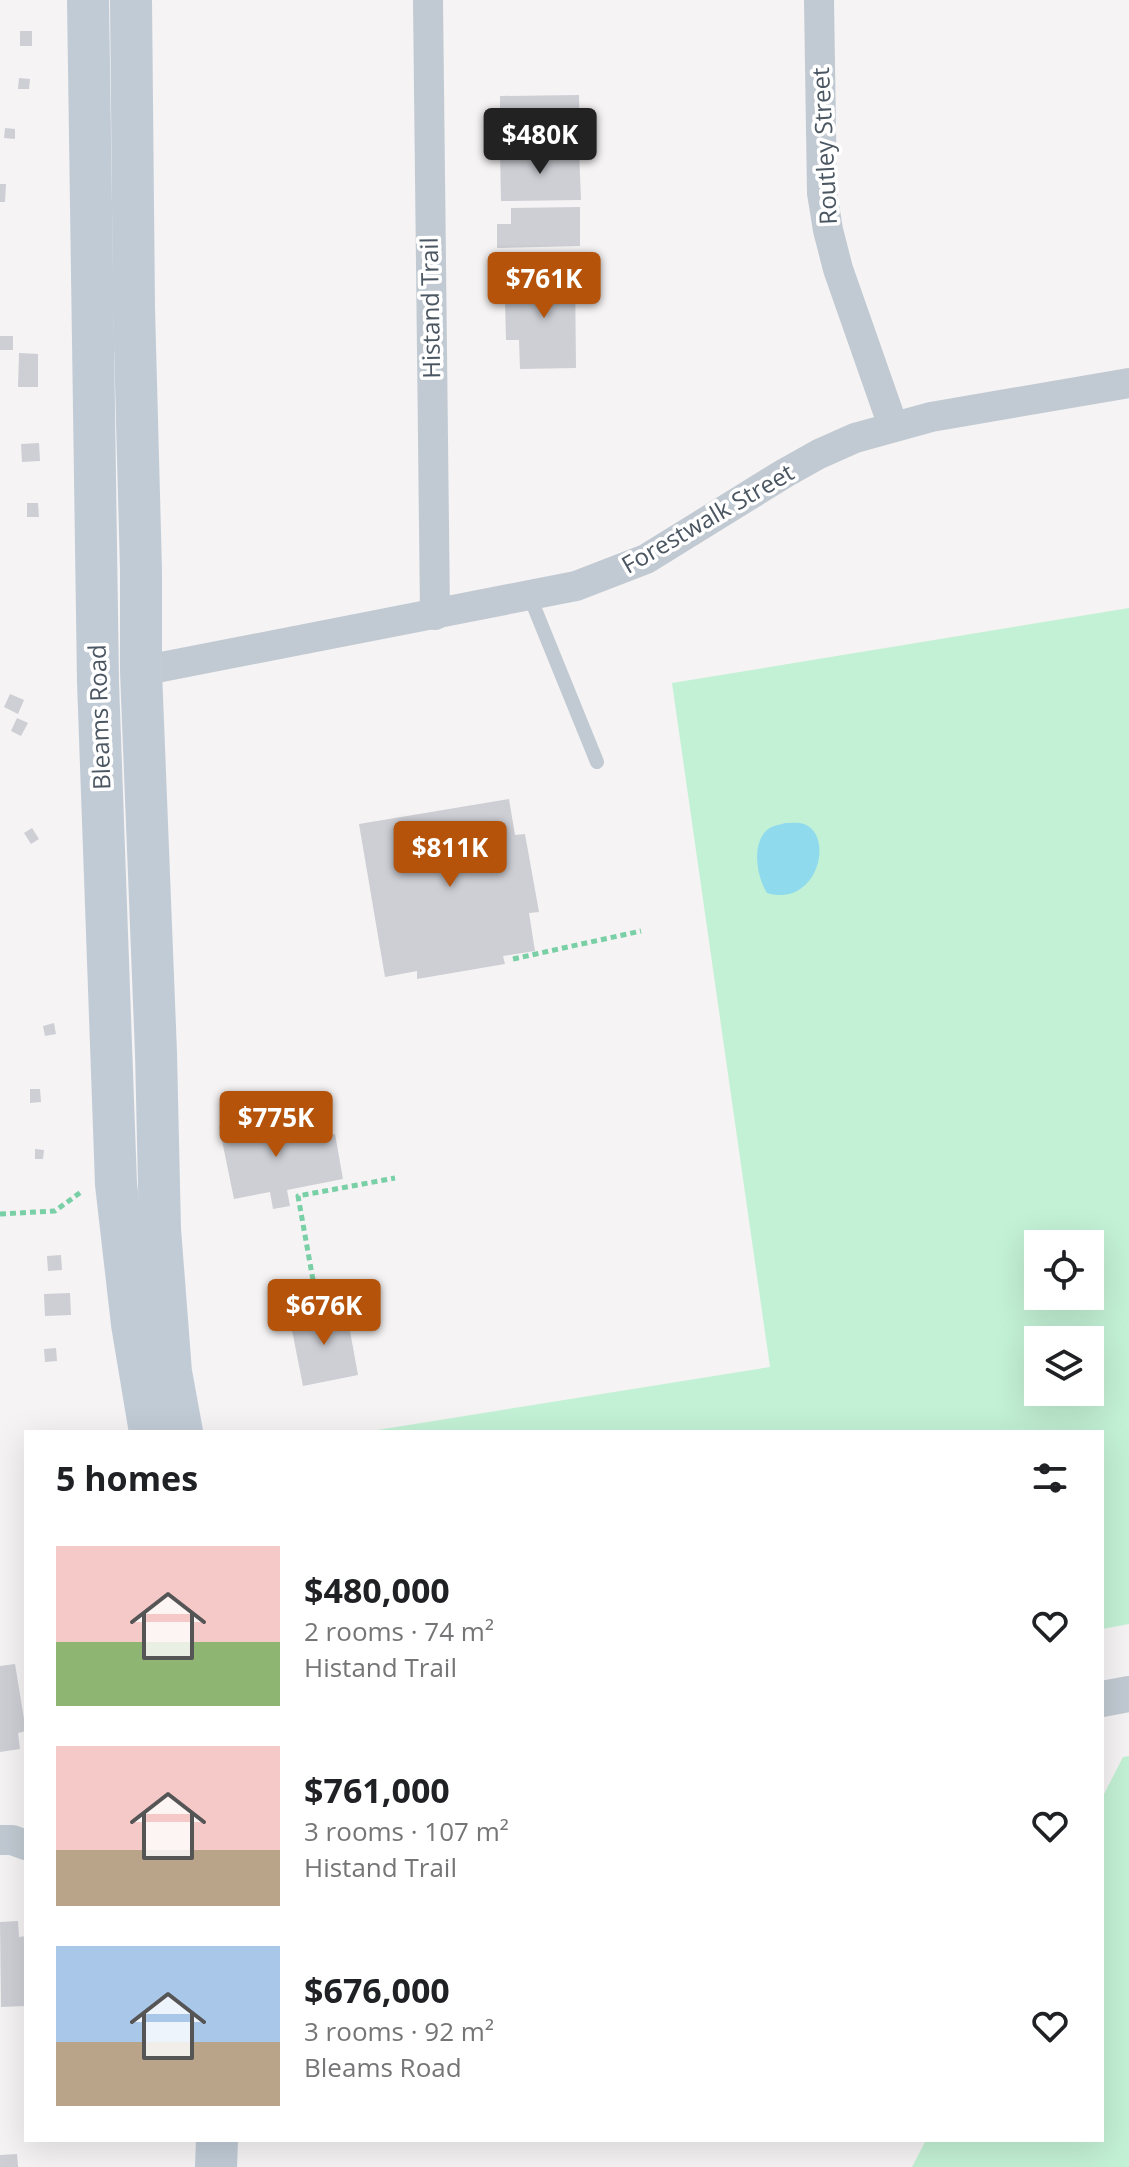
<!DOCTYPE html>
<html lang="en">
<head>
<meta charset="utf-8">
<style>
	:root { --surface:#fff; --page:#f2f2f2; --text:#202124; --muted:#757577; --accent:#b45309 }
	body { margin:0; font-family:"Open Sans",sans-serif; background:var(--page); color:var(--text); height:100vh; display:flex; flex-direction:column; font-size:30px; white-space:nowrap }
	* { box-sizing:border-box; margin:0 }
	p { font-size:26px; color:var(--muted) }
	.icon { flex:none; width:44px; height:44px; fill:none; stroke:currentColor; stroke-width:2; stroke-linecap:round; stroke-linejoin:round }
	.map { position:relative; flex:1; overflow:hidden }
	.sheet { position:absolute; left:24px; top:1430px; width:1080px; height:712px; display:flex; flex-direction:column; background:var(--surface); border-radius:0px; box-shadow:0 8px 32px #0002 }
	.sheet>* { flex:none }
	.controls { position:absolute; left:1024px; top:1230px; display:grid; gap:16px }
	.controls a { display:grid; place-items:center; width:80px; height:80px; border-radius:0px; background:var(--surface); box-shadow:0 8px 32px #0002; font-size:40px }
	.price { position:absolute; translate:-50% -68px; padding:0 18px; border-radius:8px; background:var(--accent); color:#fff; font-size:26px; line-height:52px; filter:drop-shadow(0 2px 4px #0008) }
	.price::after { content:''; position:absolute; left:50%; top:48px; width:24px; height:18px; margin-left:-12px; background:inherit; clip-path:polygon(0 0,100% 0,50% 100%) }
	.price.current { background:#222; color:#fff }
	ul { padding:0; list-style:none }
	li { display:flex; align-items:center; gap:24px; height:200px; padding:0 32px }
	li span { display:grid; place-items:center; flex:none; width:224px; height:160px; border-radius:0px; color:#555 }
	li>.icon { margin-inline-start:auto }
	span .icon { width:96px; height:96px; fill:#fffc; stroke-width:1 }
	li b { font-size:34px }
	h2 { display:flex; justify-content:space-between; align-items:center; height:96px; padding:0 32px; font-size:34px }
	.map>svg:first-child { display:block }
</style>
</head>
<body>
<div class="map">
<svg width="1129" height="2167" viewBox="0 0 1129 2167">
	<rect width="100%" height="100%" fill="#f5f3f3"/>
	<g fill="#c3f1d5" fill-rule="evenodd">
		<path d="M1129 608V1624L1102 1629V1432H365L770 1367 672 683ZM1038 1244H1090V1296H1038ZM1038 1340H1090V1392H1038Z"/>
		<path d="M1129 1756V2167H912L926 2140H1102V1798L1123 1757Z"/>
	</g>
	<path fill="#90daee" d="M785 823C790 823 799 822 804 824 835 835 818 908 767 893 757 878 751 844 767 830 771 826 779 825 785 823Z"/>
	<g fill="#cdcfd5">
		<rect x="20" y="31" width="12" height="15"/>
		<path d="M19 78 30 79 29 89H18Z"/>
		<path d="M579 95 580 145 485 146 484 125H500V96Z"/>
		<path d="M5 128 15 129V139L4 138Z"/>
		<path d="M579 150 581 200 501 201 500 152Z"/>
		<path d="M0 184H6L5 202H0Z"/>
		<path d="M580 207V246L497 248V224H511V208Z"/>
		<path d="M575 271 576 368 520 369 519 340H506L505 300 519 299 518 272Z"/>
		<rect x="0" y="336" width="13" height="14"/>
		<path d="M19 353 38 354V387H18Z"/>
		<path d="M39 443 40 461 22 462 21 444Z"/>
		<path d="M27 503H38L39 517H27Z"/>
		<path d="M10 694 24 700 18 714 4 707Z"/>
		<path d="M17 718 28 723 21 736 11 731Z"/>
		<path d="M509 799 515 835 525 834 539 912 529 913 535 951 503 956 505 964 417 979V971L385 977 359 824Z"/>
		<path d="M32 828 39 839 31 844 24 833Z"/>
		<path d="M54 1023 56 1034 45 1036 43 1026Z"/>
		<path d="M30 1089H40L41 1102 30 1103Z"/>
		<path d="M288 1113 293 1142 335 1134 343 1179 287 1190 290 1206 273 1209 270 1192 234 1199 219 1126Z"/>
		<path d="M35 1149 44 1150 43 1159H35Z"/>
		<path d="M61 1255 62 1270 48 1271 47 1256Z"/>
		<path d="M70 1293 71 1315 45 1316 44 1294Z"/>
		<path d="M346 1309 358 1375 303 1386 290 1320Z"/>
		<path d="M56 1348 57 1361 45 1362 44 1349Z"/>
		<path d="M15 1664 26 1731 18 1733 20 1749 0 1752V1666Z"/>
		<path d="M18 1921 19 1937 26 1936V2006L1 2007 0 1922Z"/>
		<path d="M17 2154 18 2167H0V2155Z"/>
	</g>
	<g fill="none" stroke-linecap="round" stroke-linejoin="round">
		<g stroke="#7ad0a6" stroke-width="5" stroke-dasharray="6 4" stroke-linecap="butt">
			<path d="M513 959 641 931"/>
			<path d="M0 1214 55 1211 81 1192"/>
			<path d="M313 1280 298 1196 395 1178"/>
		</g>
		<path stroke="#c1cad2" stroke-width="14" d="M530 597 597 762"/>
		<g stroke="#c1cad2" stroke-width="30">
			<path d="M428 0 435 615"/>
			<path d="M819 0 822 193 828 230 838 269 893 426"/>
			<path d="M141 671 576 586 646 559 785 473 819 454 855 438 931 417 1129 383"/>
			<path d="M0 1840H12L26 1845"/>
		</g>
		<path stroke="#c1cad2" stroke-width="36" d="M1102 1699 1129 1694"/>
		<g stroke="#c1cbd6" stroke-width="42">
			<path d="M88 0 98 682 116 1184 132 1324 150 1432"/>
			<path d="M131 0 134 308 141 570V671L156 1053 160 1229 171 1372 182 1432"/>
			<path d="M216 2167 217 2140"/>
		</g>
	</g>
	<g text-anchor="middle" stroke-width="7" stroke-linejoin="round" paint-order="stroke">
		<g font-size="24" fill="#4a5661" stroke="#fff">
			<text transform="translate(825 146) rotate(-93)" y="8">Routley Street</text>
			<text transform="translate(431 308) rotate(-91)" y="8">Histand Trail</text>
			<text transform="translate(708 519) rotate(-30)" y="8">Forestwalk Street</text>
			<text transform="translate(100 717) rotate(-92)" y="8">Bleams Road</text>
		</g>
	</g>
</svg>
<div class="controls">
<a><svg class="icon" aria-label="locate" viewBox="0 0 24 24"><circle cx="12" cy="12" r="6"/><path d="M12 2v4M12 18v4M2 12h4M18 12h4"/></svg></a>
<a><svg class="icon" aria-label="layers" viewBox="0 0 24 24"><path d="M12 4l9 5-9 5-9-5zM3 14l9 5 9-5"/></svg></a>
</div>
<b class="price current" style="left:540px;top:176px">$480K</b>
<b class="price" style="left:544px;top:320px">$761K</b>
<b class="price" style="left:450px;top:889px">$811K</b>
<b class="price" style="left:276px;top:1159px">$775K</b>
<b class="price" style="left:324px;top:1347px">$676K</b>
<section class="sheet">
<h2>5 homes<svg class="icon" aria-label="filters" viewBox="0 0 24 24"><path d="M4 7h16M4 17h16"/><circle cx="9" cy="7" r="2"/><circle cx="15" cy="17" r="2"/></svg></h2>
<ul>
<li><span style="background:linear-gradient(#f6c9c9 60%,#8fb573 0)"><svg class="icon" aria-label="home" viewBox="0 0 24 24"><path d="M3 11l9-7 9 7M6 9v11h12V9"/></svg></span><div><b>$480,000</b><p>2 rooms · 74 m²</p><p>Histand Trail</p></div><svg class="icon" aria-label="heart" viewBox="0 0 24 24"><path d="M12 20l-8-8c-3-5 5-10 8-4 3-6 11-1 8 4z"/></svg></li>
<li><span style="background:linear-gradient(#f6c9c9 65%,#b9a48a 0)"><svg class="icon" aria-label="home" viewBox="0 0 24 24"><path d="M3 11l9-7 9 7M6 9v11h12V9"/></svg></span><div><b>$761,000</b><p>3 rooms · 107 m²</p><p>Histand Trail</p></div><svg class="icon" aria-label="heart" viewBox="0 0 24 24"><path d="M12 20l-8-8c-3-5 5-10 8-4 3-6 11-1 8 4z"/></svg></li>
<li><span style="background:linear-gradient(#a9c7e8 60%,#b9a48a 0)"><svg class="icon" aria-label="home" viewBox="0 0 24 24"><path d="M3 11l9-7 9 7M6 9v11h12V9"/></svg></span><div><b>$676,000</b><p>3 rooms · 92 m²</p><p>Bleams Road</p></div><svg class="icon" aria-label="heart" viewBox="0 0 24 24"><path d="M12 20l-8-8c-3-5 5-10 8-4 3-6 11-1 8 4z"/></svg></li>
</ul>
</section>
</div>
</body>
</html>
